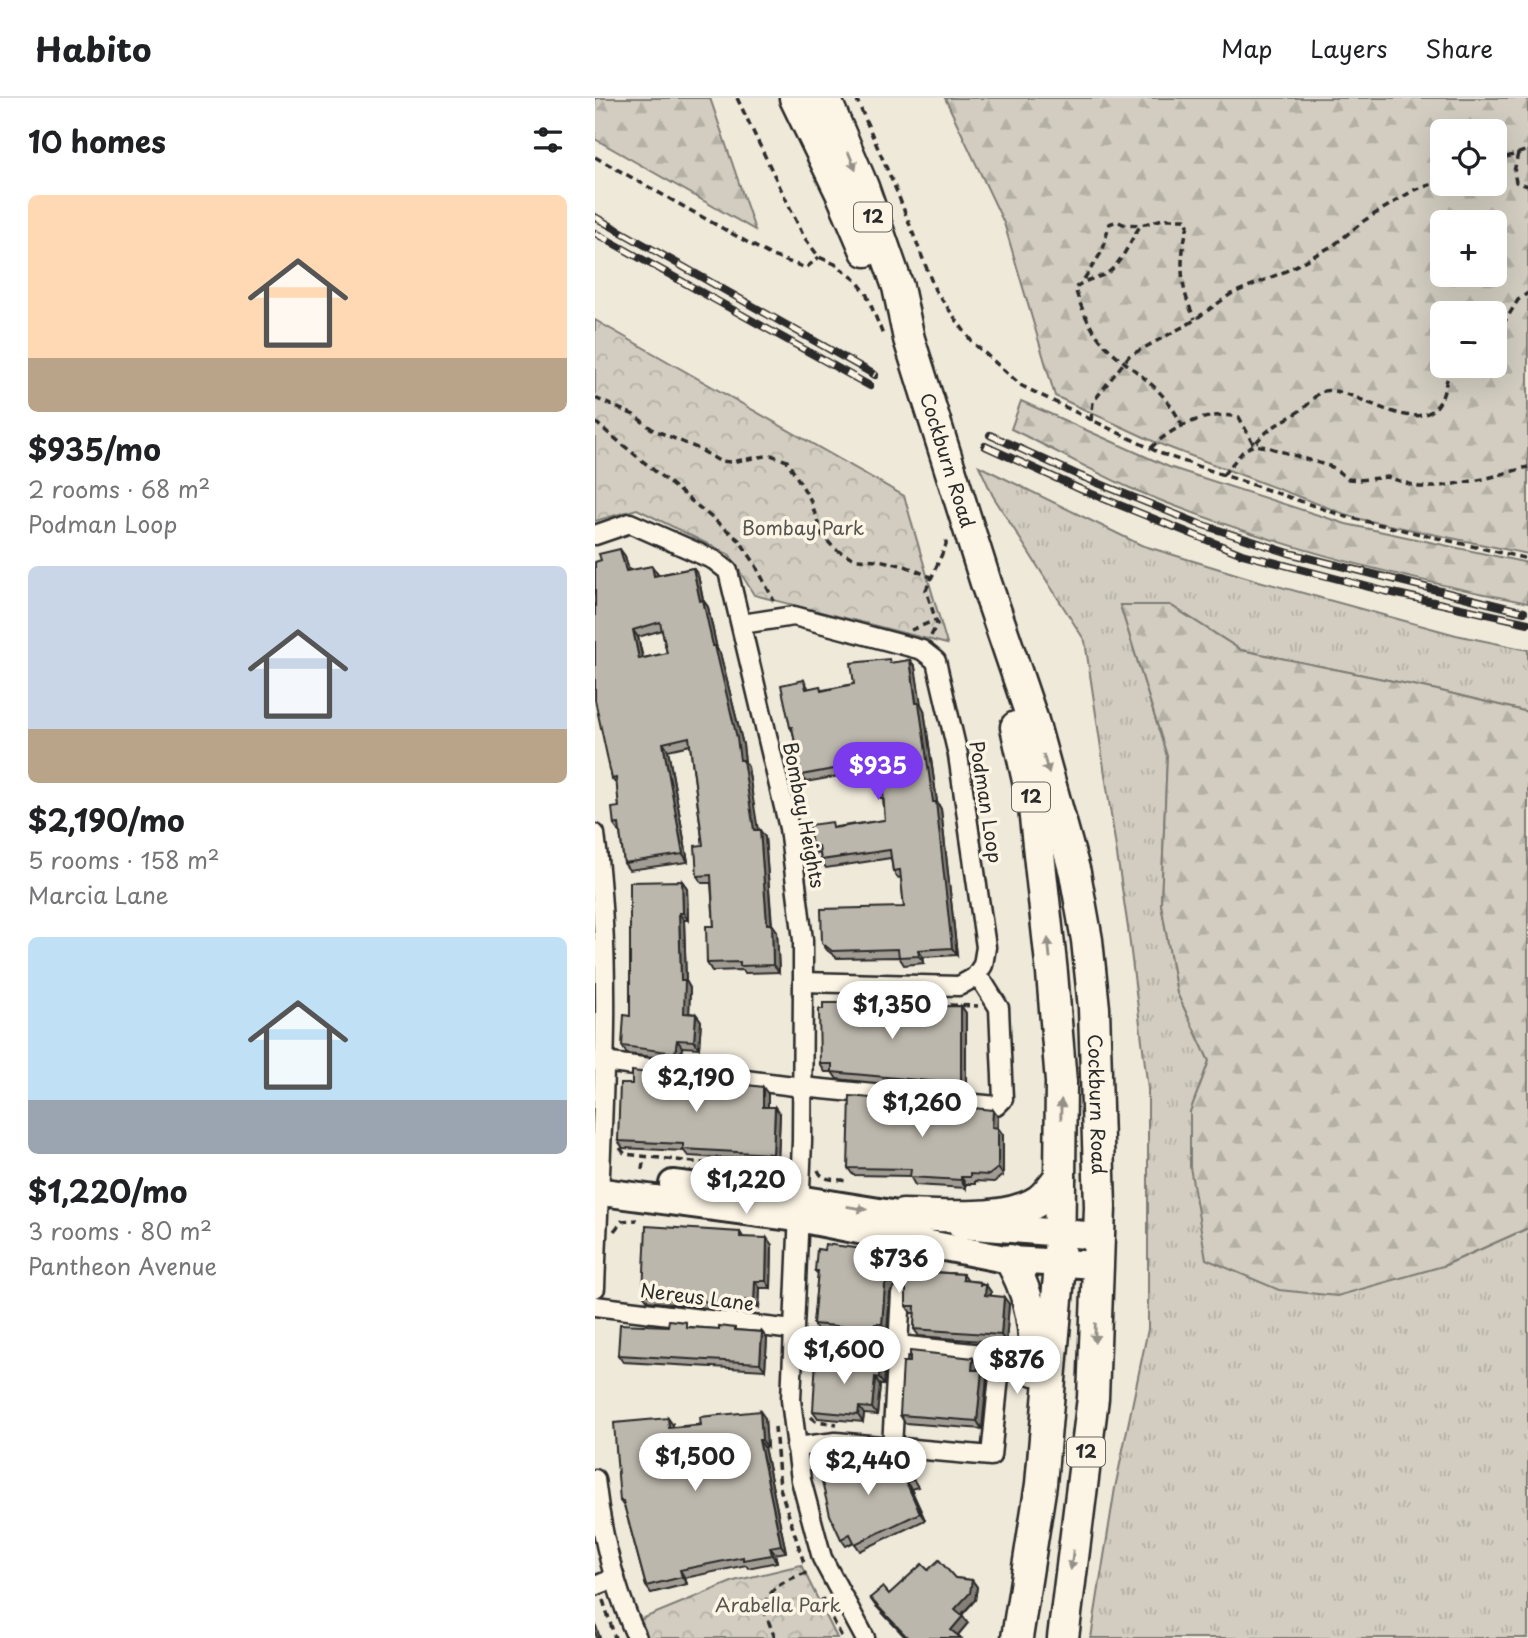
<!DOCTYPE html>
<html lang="en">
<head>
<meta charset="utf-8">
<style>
	:root { --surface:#fff; --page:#f6f6f6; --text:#202124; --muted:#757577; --line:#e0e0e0; --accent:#7c3aed }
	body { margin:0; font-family:"Playpen Sans",sans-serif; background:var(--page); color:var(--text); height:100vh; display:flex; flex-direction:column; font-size:26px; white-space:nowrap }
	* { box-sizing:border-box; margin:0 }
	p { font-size:23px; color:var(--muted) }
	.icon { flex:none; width:38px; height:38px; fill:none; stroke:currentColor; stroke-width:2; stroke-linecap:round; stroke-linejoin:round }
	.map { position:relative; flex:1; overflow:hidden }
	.side { display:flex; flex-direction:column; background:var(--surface); width:595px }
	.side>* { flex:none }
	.buttons { position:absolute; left:835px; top:21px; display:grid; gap:14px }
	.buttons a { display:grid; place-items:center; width:77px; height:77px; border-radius:10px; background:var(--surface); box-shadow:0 7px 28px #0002; font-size:35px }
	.price { position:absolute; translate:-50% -60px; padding:0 16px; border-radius:24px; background:#fff; color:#222; font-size:23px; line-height:46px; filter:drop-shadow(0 2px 4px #0008) }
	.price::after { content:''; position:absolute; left:50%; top:42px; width:21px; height:16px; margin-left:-10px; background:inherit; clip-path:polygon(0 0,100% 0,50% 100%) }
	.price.on { background:var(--accent); color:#fff }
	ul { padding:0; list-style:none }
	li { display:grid; align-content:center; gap:14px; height:371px; padding:0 28px }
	li span { display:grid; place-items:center; height:217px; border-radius:10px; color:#555 }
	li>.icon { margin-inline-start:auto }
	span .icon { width:126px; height:126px; fill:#fffc; stroke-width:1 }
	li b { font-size:30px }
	h2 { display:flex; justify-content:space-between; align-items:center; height:84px; padding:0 28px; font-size:30px }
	header { display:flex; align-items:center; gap:42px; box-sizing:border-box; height:98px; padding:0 35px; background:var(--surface); border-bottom:2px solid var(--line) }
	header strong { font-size:33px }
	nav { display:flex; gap:38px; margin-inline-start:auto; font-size:24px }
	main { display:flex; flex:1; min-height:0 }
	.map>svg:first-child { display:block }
</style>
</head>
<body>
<header>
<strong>Habito</strong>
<nav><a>Map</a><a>Layers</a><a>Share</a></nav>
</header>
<main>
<section class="side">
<h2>10 homes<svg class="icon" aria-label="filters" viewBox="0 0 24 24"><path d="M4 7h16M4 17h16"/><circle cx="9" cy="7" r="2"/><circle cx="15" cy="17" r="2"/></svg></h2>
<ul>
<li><span style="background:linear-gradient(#ffd9b3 75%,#b9a48a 0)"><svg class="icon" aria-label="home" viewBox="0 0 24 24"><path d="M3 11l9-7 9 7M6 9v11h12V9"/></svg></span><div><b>$935/mo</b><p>2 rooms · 68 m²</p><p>Podman Loop</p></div></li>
<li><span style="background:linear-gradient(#c9d6e8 75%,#b9a48a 0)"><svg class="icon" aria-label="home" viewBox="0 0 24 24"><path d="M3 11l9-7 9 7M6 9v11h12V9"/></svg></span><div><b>$2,190/mo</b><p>5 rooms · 158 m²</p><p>Marcia Lane</p></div></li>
<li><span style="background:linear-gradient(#bfe0f5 75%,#9aa5b1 0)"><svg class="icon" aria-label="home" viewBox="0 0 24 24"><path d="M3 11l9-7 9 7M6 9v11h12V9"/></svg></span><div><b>$1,220/mo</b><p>3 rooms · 80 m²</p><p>Pantheon Avenue</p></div></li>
</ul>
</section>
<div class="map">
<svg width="933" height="1540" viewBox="0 0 933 1540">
	<defs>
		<pattern id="grass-tufts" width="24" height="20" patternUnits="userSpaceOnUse" patternTransform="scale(1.75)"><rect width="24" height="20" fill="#d2cdc0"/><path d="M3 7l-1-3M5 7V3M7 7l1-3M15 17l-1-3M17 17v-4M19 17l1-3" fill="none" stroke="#b4b0a5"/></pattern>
		<pattern id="forest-firs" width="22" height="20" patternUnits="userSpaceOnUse" patternTransform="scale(1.75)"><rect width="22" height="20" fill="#d2cdc0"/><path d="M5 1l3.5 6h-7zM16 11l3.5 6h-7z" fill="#b4b0a5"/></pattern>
		<pattern id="park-crowns" width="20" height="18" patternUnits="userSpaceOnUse" patternTransform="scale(1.75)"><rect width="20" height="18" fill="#d2cdc0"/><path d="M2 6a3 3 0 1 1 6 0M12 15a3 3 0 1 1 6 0" fill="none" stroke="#b4b0a5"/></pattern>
	</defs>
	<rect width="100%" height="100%" fill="#efe9da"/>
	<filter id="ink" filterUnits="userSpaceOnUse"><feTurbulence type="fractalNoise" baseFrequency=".0143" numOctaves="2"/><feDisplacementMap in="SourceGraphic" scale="14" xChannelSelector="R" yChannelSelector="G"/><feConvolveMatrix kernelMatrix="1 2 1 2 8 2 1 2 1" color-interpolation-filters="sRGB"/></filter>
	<g filter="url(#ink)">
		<path fill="url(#grass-tufts)" stroke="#7e7c76" stroke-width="2" d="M384 368 546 447 664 483 861 537 933 552V614L842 592 646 552 575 507H525L572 658 566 806 582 895 614 963 595 1014 848 1168 933 1130V1540H496L520 1390 553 1231V991L533 830 490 543 398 398Z"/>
		<g fill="url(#forest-firs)" stroke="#7e7c76" stroke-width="2" fill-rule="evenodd">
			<path d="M0 0H115L160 132 0 41Z"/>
			<path d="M350 0H933V456L760 420 562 345 460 298 409 125ZM900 33V86H847V33ZM900 124V177H847V124ZM900 215V268H847V215Z"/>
			<path d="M426 303 574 369 751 426 933 465V505C797 478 663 444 535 390 495 372 456 350 416 331Z"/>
			<path d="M525 507H575L646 552 842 592 933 614V1130L848 1168 742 1198 684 1192 611 1161 595 1069V1014L614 963 582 895 566 806 572 658Z"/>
		</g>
		<g fill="url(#park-crowns)" stroke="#7e7c76" stroke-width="2">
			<path d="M0 222 309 398 352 546 159 497 135 457 42 411 0 423Z"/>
			<path d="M206 1467 242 1540H52L44 1522 139 1483Z"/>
		</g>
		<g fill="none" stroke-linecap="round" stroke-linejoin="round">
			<g stroke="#2b2b2b" stroke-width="23">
				<g id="minor">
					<path d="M0 437 35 425 119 462 133 473 194 730 208 842V884L207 1043 196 1302 206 1382 227 1460 270 1540"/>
					<path d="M147 526 199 518 327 552 341 563 363 657 391 849 388 867 380 879 364 888 208 884"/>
					<path d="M0 736C20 887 5 1039 0 1190"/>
					<path d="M0 963 207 989 401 1008 408 1001 404 910 389 886 380 879"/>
					<path d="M0 1208 198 1232"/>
					<path d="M303 1247 306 1196"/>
					<path d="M201 1349 241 1344 396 1358 406 1258 303 1247 297 1348"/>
					<path d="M0 1381C6 1435 20 1491 42 1540"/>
					<path d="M0 1488 20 1480"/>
				</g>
			</g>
			<g stroke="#2b2b2b" stroke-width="32">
				<g id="secondary">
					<path d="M78 1086 203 1101 328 1121"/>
					<path d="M0 1093 203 1120 415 1162 503 1167"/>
					<path d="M366 1127 504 1138"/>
				</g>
			</g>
			<g stroke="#2b2b2b" stroke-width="35">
				<g id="primary">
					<path d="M200 0 247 97 271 153"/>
					<path id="s1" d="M230 0 268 89 303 189 314 241 391 485 438 623 480 775 492 842 499 910 505 1109 503 1167 498 1300 468 1540"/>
					<path d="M421 629 439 710 457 875 466 984 464 1178 446 1386 422 1540"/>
					<path d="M308 1117C347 1117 409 1125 443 1103 451 1098 458 1087 465 1079"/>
					<path d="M415 1162C435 1196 442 1233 439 1272"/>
				</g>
			</g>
			<g stroke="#2b2b2b" stroke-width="3.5" stroke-dasharray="7 5" stroke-linecap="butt">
				<path d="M142 0 209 139 224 159 240 166 261 182 271 195 288 237"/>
				<path d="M261 0 302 94 340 192 377 244 427 288 567 356 752 419 933 461"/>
				<path d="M923 55 919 74 921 84 933 88"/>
				<path d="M0 59 177 158 211 170 224 159"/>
				<path d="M900 63 933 52"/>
				<path d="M489 181 508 152 514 126 522 123 528 126 545 127"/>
				<path d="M900 235 904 233 923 202 933 195"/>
				<path d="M0 300 39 317 57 331 104 351 124 363 136 364 176 357 192 363 215 401 227 437 240 451 260 461 284 462 310 468 336 479"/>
				<path d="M496 323 498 304 534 258 595 225 636 196 691 173 739 147 770 122 819 92 847 83"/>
				<path d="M0 324 144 442 159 464 179 503"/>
				<path d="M588 329C568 288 545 279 514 251 497 236 486 211 480 190 491 180 505 181 515 173 529 161 535 142 546 127L568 121H590L593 127C584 161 584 189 600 221"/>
				<path d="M556 350C576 329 614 312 644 319L659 347C676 326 690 324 710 309 715 305 720 297 726 294 750 284 805 331 835 314 853 303 847 282 859 268"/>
				<path d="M628 377 649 352 659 347 672 349 737 369 753 381 764 382 792 379 824 389H841L889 381 933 369"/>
				<path d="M316 532 341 522"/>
				<path d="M336 538 342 526 331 492 351 447V438"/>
				<path d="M355 907 383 908"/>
				<path d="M25 1050 30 1056 167 1072 180 1073 188 1066"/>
				<path d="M47 1072 49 1058"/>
				<path d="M223 1072C227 1083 238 1081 248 1082L247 1087"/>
				<path d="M19 1133 27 1123 42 1122"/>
				<path d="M216 1319 221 1323 242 1326"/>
				<path d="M180 1329 185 1390 209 1465"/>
				<path d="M227 1500 247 1540"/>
				<path d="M8 1502 20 1540"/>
				<path d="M180 1540 168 1509C178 1486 191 1482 214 1474"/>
			</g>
			<use href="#minor" stroke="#fcf5e5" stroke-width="18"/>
			<use href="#secondary" stroke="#fcf5e5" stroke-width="26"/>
			<use href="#primary" stroke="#fcf5e5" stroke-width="30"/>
			<g stroke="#2b2b2b" stroke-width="8">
				<g id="rail">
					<path d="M0 119 280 277"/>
					<path d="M0 135 275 288"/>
					<path d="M395 337 483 377 602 425 694 455 929 514"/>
					<path d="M390 348 487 392 647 456 789 493 933 525"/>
				</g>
			</g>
			<use href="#rail" stroke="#fcf5e5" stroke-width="5" stroke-dasharray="16" stroke-linecap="butt"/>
		</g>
		<g fill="#a29d94" stroke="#2b2b2b" stroke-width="2" fill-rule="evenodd">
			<path d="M30 458 34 473 62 475V477L98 470 103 477 108 502 113 509 122 551 125 555 148 647 150 664 153 669 162 732 170 739 177 826 182 833 184 874 150 875 148 872 117 873 112 865 119 828 116 785H107L102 778 108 747 95 647 73 652 93 764 34 772 29 765 25 734H24L19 727 24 709 22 687 17 681ZM67 532 72 555 48 560 43 539Z"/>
			<path d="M315 562 320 569 325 606 329 612 342 704 346 711 362 857 328 859 329 865 309 867 304 859 242 860 232 852 227 845 309 809 306 779 303 780 298 773 296 760 231 770 226 762 225 755 222 756 217 748 241 729 290 722 288 701H286L281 694 278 672 211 684 206 677 198 634 195 629 209 582 214 591 228 592 259 586 297 565Z"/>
			<path d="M87 783 92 790 93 822H89L91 883 95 890 94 915 101 916 106 923 104 950 87 949 85 962 32 956 27 948 35 918Z"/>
			<path d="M366 908 371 915V994L242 981 237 974H230L225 966 310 909Z"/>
			<path d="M173 996V1009L185 1016 183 1063 93 1058 89 1053 28 1050 23 1043Z"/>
			<path d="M398 1012 403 1019V1030L408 1037V1077L399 1084 380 1083V1086H371V1090L320 1087 315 1078 258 1077 253 1070Z"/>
			<path d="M145 1134 148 1139 177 1147 176 1190H165L164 1210 147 1209 146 1214 53 1203 48 1196Z"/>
			<path d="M288 1160 299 1167 335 1169 339 1174 368 1176 373 1183 385 1184 388 1187H391L396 1194V1198L414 1206 411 1245 324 1238 319 1231 320 1215H316L311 1208V1186H302L295 1195 292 1233H285V1241L270 1240 268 1237 223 1233 218 1226 223 1176 220 1173Z"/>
			<path d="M95 1229 167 1234 172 1241 170 1272 28 1264 23 1257Z"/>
			<path d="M378 1260 383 1267 382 1272 392 1280 387 1331 310 1325 305 1317 315 1264Z"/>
			<path d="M285 1265 290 1272 289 1287H285L282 1317 269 1316 268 1324 223 1320 218 1313Z"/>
			<path d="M170 1320 172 1349H169L191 1454 180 1456 182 1464 153 1470 151 1467 90 1480 92 1486 56 1495 51 1488 30 1410 25 1403 78 1327V1329Z"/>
			<path d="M306 1362 323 1389 316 1391 330 1422 265 1453 259 1444 251 1448 246 1441 272 1365Z"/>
			<path d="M333 1472 360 1480 377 1482 382 1489 380 1502 367 1517 373 1525 363 1537 366 1540H311L280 1507 275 1500 294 1496Z"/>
		</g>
		<g fill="#848078" stroke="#2b2b2b" stroke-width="2">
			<path d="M25 451 30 458 36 480 31 473Z"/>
			<path d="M57 468 62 475 64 485 59 478Z"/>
			<path d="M98 470 103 477 108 502 113 509 122 551 125 555 148 647 150 664 153 669 164 739 159 732 118 548 105 503Z"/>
			<path d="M38 532 43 539 49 568 44 561Z"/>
			<path d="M315 562 320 569 326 606 329 612 342 704 346 711 362 857 357 850Z"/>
			<path d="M68 645 73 652 93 764 88 756Z"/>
			<path d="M165 732 170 739 177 833 172 826Z"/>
			<path d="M87 783 92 790 93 822 88 815Z"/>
			<path d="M84 815 89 822 91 883 95 890 94 922 89 915 86 882Z"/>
			<path d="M177 826 182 833 184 874 178 867Z"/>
			<path d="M323 852 328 859 329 865 324 858Z"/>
			<path d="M366 908 371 915V994L366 986Z"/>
			<path d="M101 916 106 923 104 950 99 943Z"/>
			<path d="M82 942 87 949 85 962 80 955Z"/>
			<path d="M168 989 173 996V1016L168 1009Z"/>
			<path d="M180 1009 185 1016 183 1063 178 1056Z"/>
			<path d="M398 1012 403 1019 402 1037 397 1029Z"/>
			<path d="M403 1030 408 1037V1077L403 1070Z"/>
			<path d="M366 1079 371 1086V1090L366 1082Z"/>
			<path d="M172 1140 177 1147 176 1190 171 1183Z"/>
			<path d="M297 1178 302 1186 295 1195 292 1233 287 1226 290 1187Z"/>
			<path d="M160 1183 165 1190 164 1210 159 1203Z"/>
			<path d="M391 1187 396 1194 395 1205 390 1197Z"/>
			<path d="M409 1199 414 1206 411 1245 406 1237Z"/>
			<path d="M142 1202 147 1209 146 1214 141 1207Z"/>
			<path d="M280 1226 285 1233V1241L280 1234Z"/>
			<path d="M167 1234 172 1241 170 1272 165 1265Z"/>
			<path d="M378 1260 383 1267 382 1279 377 1272Z"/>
			<path d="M285 1265 290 1272 289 1287 284 1280Z"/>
			<path d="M387 1272 392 1280 387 1331 382 1323Z"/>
			<path d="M280 1279 285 1287 282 1317 277 1310Z"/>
			<path d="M264 1309 269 1316 268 1324 263 1317Z"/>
			<path d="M165 1313 170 1320 172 1349 167 1342Z"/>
			<path d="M73 1320 78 1327 79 1337 74 1330Z"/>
			<path d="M164 1342 169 1349 191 1454 186 1447Z"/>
			<path d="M311 1384 316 1391 330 1422 325 1415Z"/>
			<path d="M175 1449 180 1456 182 1464 177 1457Z"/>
			<path d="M85 1472 90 1480 92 1486 87 1479Z"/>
			<path d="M377 1482 382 1489 380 1502 365 1518 360 1511Z"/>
			<path d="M368 1518 373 1525 361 1539 356 1532Z"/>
			<path d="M0 1525 5 1540H2L0 1534Z"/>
		</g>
		<g fill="#bcb7ac" stroke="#2b2b2b" stroke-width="2" fill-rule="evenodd">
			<path d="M25 451 31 473 57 468 59 478 98 470 105 503 108 502 118 548H120L142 640 145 662H148L159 732H165L172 826H177L178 867 145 868V864L112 865 111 828H119L116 777 102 778 100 748 108 747 94 639 68 645 88 756 29 765 24 726 19 727 17 710 24 709 21 680 17 681 0 602V464L6 462 4 456ZM65 524 72 555 44 561 38 532Z"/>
			<path d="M294 561 295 565 315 562 321 605H324L338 704H341L357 850 323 852 324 858 304 859 303 851 237 853 227 845 226 811 309 809 305 772 298 773 295 752 226 762 224 748H217L214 727 237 724 238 730 290 722 288 693 281 694 277 664 206 677 197 629H195L186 587 209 582 211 591 225 588 226 593 259 586 256 565Z"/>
			<path d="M87 783 88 815H84L86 882H90L89 915 101 916 99 943 82 942 80 955 27 948 29 917 35 918V784Z"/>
			<path d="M228 905H308V909L366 908V986L237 974V966H225L224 911H228Z"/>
			<path d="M37 973 168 989V1009H180L178 1056 88 1051V1046L23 1043 25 986H37Z"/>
			<path d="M255 998 398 1012 397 1029 403 1030V1070L394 1077 375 1076V1079H366V1082L315 1079 316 1071 253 1070Z"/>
			<path d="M51 1128 145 1134V1139L172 1140 171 1183H160L159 1203 142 1202 141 1207 48 1196Z"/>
			<path d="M230 1146 283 1153V1160L295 1161V1167L335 1169V1174L368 1176V1182L385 1184V1187H391L390 1197 409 1199 406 1237 319 1231 320 1208H311V1184L307 1179 297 1178 290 1187 287 1226H280V1234L265 1233V1230L218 1226 223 1173H220L222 1151 229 1152Z"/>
			<path d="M74 1222 91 1224V1229L124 1231V1228L140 1230V1232L167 1234 165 1265 23 1257 25 1226 73 1228Z"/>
			<path d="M315 1253 378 1260 377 1272H387L382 1323 305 1317 308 1264H315Z"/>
			<path d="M221 1260 285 1265 284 1280 280 1279 277 1310 264 1309 263 1317 218 1313Z"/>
			<path d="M165 1313 167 1342H164L186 1447 175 1449 177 1457 148 1462V1459L85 1472 87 1479 51 1488 28 1403H25L19 1325 73 1320 74 1330 106 1327 105 1319Z"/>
			<path d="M268 1359 270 1366 290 1360 306 1362 318 1382 311 1384 325 1415 260 1446 255 1436 246 1441 235 1417 224 1372Z"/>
			<path d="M344 1462 360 1480 377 1482 375 1495 360 1511 368 1518 356 1532 366 1540H313L275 1500 288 1489 294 1496 327 1466 333 1472Z"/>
		</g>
		<defs><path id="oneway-solid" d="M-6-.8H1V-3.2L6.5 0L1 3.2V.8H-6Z" transform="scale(1.75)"/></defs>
		<g fill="#949088">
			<use href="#oneway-solid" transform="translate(257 63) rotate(68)"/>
			<use href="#oneway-solid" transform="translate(451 666) rotate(74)"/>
			<use href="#oneway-solid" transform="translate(454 850) rotate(-96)"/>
			<use href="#oneway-solid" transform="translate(466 1011) rotate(-89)"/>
			<use href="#oneway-solid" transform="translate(262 1110) rotate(9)"/>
			<use href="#oneway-solid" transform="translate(500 1235) rotate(92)"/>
			<use href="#oneway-solid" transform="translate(477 1462) rotate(97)"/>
		</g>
	</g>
	<g text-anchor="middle" stroke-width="7" stroke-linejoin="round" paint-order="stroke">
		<g fill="#fcf5e5" stroke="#6a6863" stroke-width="2">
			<rect x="259" y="104.5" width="38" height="29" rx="5"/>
			<rect x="417" y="684.5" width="38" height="29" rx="5"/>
			<rect x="472" y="1339.5" width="38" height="29" rx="5"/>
		</g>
		<g font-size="18" font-weight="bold" fill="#2b2b2b">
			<text x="278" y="125">12</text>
			<text x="436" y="705">12</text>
			<text x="491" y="1360">12</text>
		</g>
		<g font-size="19" fill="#2b2b2b" stroke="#fcf5e5">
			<text dy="7" stroke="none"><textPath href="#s1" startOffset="383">Cockburn Road</textPath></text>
			<text transform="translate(391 704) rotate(81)" y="7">Podman Loop</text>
			<text transform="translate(209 717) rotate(79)" y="7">Bombay Heights</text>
			<text dy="7" stroke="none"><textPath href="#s1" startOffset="1048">Cockburn Road</textPath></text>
			<text transform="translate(102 1199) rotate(7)" y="7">Nereus Lane</text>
		</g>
		<g font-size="19" fill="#555450" stroke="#fcf5e5">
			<text x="208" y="437">Bombay Park</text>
			<text x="183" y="1514">Arabella Park</text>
		</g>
	</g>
</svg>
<div class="buttons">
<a><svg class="icon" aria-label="locate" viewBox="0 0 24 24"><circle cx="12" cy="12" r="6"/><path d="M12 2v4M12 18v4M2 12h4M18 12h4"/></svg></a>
<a>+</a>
<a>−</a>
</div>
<b class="price on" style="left:283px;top:704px">$935</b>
<b class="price" style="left:297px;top:943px">$1,350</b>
<b class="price" style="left:101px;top:1016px">$2,190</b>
<b class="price" style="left:327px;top:1041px">$1,260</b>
<b class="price" style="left:151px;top:1118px">$1,220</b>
<b class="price" style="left:304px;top:1197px">$736</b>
<b class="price" style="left:249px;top:1288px">$1,600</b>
<b class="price" style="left:422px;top:1298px">$876</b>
<b class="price" style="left:100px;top:1395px">$1,500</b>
<b class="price" style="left:273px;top:1399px">$2,440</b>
</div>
</main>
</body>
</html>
